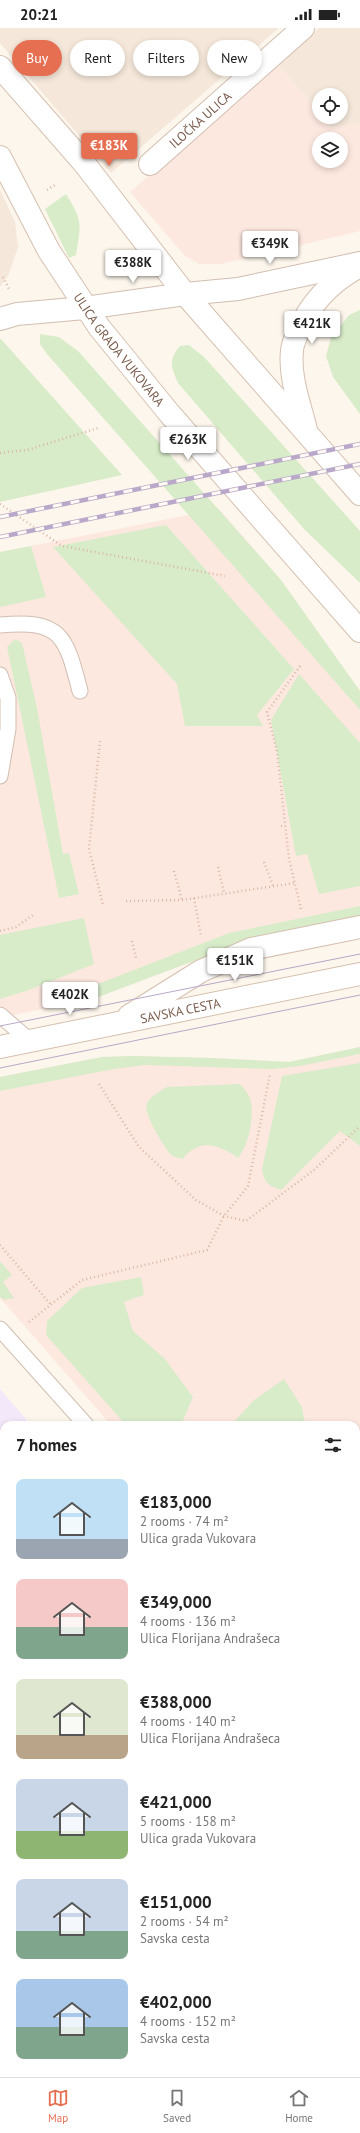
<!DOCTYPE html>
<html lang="en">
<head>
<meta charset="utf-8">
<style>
	:root { --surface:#fff; --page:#f2f2f2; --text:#222; --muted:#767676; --line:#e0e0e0; --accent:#e76f51 }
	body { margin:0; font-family:"PT Sans",sans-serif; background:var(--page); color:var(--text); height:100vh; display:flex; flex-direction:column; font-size:15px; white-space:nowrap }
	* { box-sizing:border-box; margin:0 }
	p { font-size:13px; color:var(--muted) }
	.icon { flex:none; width:22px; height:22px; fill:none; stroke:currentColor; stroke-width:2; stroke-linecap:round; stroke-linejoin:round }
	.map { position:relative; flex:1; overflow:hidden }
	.sheet { position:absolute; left:0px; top:1393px; width:360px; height:656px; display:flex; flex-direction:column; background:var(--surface); border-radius:12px 12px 0 0; box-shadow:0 2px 6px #0003 }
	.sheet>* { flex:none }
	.top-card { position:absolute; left:12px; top:12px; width:336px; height:36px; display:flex; gap:8px }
	.controls { position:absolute; left:312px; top:60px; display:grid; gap:8px }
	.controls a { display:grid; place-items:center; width:36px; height:36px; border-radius:50%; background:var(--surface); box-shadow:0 2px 6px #0003; font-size:20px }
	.price { position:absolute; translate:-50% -34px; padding:0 9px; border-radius:4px; background:#fff; color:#222; font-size:13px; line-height:26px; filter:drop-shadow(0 1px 2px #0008) }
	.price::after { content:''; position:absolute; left:50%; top:24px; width:12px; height:9px; margin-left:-6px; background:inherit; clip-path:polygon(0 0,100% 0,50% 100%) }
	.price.selected { background:var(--accent); color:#fff }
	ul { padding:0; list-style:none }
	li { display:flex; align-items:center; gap:12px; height:100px; padding:0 16px }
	li span { display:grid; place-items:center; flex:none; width:112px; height:80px; border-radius:8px; color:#555 }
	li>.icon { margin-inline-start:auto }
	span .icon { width:48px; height:48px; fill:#fffc; stroke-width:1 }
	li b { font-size:17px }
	h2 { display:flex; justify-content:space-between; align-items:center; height:48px; padding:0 16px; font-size:17px }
	.pill { padding:0 14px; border-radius:18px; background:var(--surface); box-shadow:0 2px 6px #0003; font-size:14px; line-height:36px }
	.pill.selected { background:var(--accent); color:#fff }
	.status { display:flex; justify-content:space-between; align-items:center; height:28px; padding:0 20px; background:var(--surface); direction:ltr }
	.status svg { height:11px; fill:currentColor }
	.dock { display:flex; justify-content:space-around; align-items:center; height:56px; border-top:1px solid var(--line); background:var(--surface); font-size:11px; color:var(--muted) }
	.dock a { display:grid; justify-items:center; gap:2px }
	.dock .selected { color:var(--accent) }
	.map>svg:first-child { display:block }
</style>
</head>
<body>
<div class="status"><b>20:21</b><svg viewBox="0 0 49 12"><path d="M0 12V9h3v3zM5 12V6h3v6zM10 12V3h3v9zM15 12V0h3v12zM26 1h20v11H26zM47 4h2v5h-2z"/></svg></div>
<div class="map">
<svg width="360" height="2049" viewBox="0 0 360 2049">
	<rect width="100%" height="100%" fill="#fdf6ec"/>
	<g fill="#f5e8da">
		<path d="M0 0H279L111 145 0 15Z"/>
		<path d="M319 0H360V96L332 100 323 89H341V67H319V84L277 36Z"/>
		<path d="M0 162 15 194 18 219 9 246 0 259Z"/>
		<path d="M360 1544V1884L356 1888V1548Z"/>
	</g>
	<g fill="#fde8e0" fill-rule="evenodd">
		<path d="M277 36 319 84V89H323L332 100 360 96V203L221 236H199L185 228 130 164ZM319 111H341V133H319Z"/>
		<path d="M219 481 281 552 360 663V890L239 916 98 969 0 990V524Z"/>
		<path d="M360 1019V1494L356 1497V1397H111L0 1270V1049L102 1029 132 1028 212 1030 289 1034Z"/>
	</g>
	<g fill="#f3e8fa">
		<path d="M0 1361 31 1397H4V1710L0 1714Z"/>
		<path d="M0 1867 4 1871V2045H157L161 2049H0Z"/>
	</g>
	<g fill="#d8ecc9">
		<path d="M66 166C83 193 81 196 76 227L69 230 45 181Z"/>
		<path d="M360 282V386L333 349 326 328 331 310 349 287Z"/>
		<path d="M40 306 59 309 78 323 281 552 360 663V682L47 326 40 316Z"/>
		<path d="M0 311H1L122 447 0 474Z"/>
		<path d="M189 317 204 329 360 503V555L304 501 178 355C171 339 168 332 180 318Z"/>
		<path d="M166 497 294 641 257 687 263 698H185L177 656 53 519Z"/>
		<path d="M31 518 46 569 0 579V524Z"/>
		<path d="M15 611 22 615 37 680 63 826 69 825 79 866 59 870 7 619Z"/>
		<path d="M299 646 360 715V858L319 866 307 826 296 828 271 692Z"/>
		<path d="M360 878V890L239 916 98 969 77 974 75 967 80 963 229 905Z"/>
		<path d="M84 890 94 936 29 962 0 971V907Z"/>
		<path d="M360 1019V1026L300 1038 273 1041 145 1037 114 1041 0 1063V1049L102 1029 132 1028 212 1030 289 1034Z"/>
		<path d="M360 1035V1118L340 1103 281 1162C268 1158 264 1154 262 1141L282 1048Z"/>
		<path d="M240 1056C242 1059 246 1063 248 1066 257 1081 249 1118 238 1130 218 1116 199 1110 183 1131 179 1130 174 1129 171 1127 164 1119 142 1084 147 1075 151 1068 160 1063 167 1059Z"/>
		<path d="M0 1233 12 1247 3 1254 14 1270 4 1272 0 1269Z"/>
		<path d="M141 1249 144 1267 124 1274 133 1303 165 1331 193 1369 181 1397H126L46 1307 47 1293 82 1260Z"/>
		<path d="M284 1351 302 1379 305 1397H231L254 1372Z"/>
		<path d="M0 1430 4 1435V1490L0 1493Z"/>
		<path d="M4 1497V1567L0 1571V1501Z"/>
	</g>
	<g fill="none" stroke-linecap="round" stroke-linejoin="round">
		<g stroke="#d1beb0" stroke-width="17">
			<g id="service">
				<path d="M0 597C62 591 66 609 80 663"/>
				<path d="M0 647 8 670V701L0 748"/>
				<path d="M0 987 30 1013"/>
				<path d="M0 1301 86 1397"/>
				<path d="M356 1675 360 1680"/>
				<path d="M356 1877 360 1873"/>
			</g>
		</g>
		<g stroke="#d1beb0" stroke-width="24">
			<g id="minor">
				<path id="s1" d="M150 136 303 0"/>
				<path d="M0 291 17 286 85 280 185 266 238 261 360 235"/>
				<path d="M356 1517 360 1514"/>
				<path d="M0 1826 4 1823"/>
			</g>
		</g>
		<g stroke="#d6c0b0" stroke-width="24">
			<g id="secondary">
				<path d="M0 39 84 135 185 266 360 466"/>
				<path id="s2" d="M0 129 49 223 99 299 169 385 360 603"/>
				<path d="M306 402C300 377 289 349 292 323 292 318 295 311 297 306 310 275 331 253 360 238"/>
				<path d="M129 988 201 943 251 921 360 899"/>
				<path id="s3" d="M0 1019 360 946"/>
			</g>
		</g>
		<g stroke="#d9b8a5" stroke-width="2.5" stroke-dasharray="1 3" stroke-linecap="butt">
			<path d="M47 162 57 156"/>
			<path d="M3 249 9 261"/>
			<path d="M0 425 27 422 98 400"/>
			<path d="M0 476 62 518 225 548"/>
			<path d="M100 713 89 821 103 877"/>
			<path d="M281 798H285"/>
			<path d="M264 834 273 858"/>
			<path d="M218 839 224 865"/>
			<path d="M174 843 182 872"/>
			<path d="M194 870 201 908"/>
			<path d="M126 873 182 872 295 855"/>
			<path d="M301 881 289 831 277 723 267 684 301 637"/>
			<path d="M0 903 16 899 33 887"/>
			<path d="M132 913 136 930"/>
			<path d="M99 1056 139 1119 196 1172 224 1188 246 1193 314 1142 360 1098"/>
			<path d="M0 1217 51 1277"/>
			<path d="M29 1294 82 1252 207 1222 224 1188 248 1158 270 1046"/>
			<path d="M0 1886 4 1891"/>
			<path d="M116 2045 118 2049"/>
			<path d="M187 2049 188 2045"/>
		</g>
		<use href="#service" stroke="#fff" stroke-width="15"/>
		<use href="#minor" stroke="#fff" stroke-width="22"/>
		<use href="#secondary" stroke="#fff" stroke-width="22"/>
		<g stroke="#b9a8c9" stroke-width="1">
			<path d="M0 998 360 926"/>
			<path d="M0 1040 360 967"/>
		</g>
		<g stroke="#b9a8c9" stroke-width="4.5">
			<g id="rail">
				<path d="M0 489 360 416"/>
				<path d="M0 509 360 436"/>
			</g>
		</g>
		<use href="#rail" stroke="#fffaf3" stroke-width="3" stroke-dasharray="9" stroke-linecap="butt"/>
	</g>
	<g text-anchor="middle" stroke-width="3" stroke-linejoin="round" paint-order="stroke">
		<g font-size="13" fill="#7a5c4d" stroke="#fffaf3">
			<text dy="5" stroke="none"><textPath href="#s1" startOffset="67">ILOČKA ULICA</textPath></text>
			<text dy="5" stroke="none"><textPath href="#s2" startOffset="227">ULICA GRADA VUKOVARA</textPath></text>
			<text dy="5" stroke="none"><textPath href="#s3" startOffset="184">SAVSKA CESTA</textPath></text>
		</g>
	</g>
</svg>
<div class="controls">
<a><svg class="icon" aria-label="locate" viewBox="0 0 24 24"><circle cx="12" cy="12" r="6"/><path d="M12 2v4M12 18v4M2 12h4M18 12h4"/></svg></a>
<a><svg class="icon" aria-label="layers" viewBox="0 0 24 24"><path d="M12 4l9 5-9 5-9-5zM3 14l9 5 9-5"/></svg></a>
</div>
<b class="price selected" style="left:109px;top:139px">€183K</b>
<b class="price" style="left:270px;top:237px">€349K</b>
<b class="price" style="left:133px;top:256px">€388K</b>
<b class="price" style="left:312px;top:317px">€421K</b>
<b class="price" style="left:188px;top:433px">€263K</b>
<b class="price" style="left:235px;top:954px">€151K</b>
<b class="price" style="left:70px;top:988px">€402K</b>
<div class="top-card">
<a class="pill selected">Buy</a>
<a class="pill">Rent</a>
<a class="pill">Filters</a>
<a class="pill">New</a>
</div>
<section class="sheet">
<h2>7 homes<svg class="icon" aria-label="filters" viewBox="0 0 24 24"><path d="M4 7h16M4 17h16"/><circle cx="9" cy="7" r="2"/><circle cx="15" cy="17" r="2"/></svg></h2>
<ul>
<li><span style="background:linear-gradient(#bfe0f5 75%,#9aa5b1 0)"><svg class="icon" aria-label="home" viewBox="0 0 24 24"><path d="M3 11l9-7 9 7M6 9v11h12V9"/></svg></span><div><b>€183,000</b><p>2 rooms · 74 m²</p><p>Ulica grada Vukovara</p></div></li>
<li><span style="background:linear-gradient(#f6c9c9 60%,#7fa58c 0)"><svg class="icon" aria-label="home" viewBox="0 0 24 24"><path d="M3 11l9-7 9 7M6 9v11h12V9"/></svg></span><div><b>€349,000</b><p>4 rooms · 136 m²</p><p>Ulica Florijana Andrašeca</p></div></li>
<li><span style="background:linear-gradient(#dfe7d0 70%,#b9a48a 0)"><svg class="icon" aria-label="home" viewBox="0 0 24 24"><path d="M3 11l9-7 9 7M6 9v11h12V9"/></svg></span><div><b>€388,000</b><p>4 rooms · 140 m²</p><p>Ulica Florijana Andrašeca</p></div></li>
<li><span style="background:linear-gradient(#c9d6e8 65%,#8fb573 0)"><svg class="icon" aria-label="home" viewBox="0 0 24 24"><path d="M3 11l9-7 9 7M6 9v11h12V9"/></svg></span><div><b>€421,000</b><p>5 rooms · 158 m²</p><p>Ulica grada Vukovara</p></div></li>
<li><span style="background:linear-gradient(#c9d6e8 65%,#7fa58c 0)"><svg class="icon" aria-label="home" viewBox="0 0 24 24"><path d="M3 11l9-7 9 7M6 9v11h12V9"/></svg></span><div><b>€151,000</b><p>2 rooms · 54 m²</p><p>Savska cesta</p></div></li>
<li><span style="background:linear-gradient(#a9c7e8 60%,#7fa58c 0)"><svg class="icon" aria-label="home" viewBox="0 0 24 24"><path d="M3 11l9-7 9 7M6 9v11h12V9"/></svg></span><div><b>€402,000</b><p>4 rooms · 152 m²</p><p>Savska cesta</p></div></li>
</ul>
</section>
</div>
<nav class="dock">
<a class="selected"><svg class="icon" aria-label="map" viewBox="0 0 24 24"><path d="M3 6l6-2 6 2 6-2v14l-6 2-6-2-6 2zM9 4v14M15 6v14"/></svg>Map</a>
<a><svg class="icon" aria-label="saved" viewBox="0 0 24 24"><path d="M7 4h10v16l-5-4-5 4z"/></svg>Saved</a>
<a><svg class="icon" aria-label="home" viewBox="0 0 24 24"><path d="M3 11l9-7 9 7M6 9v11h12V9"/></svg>Home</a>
</nav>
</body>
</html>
